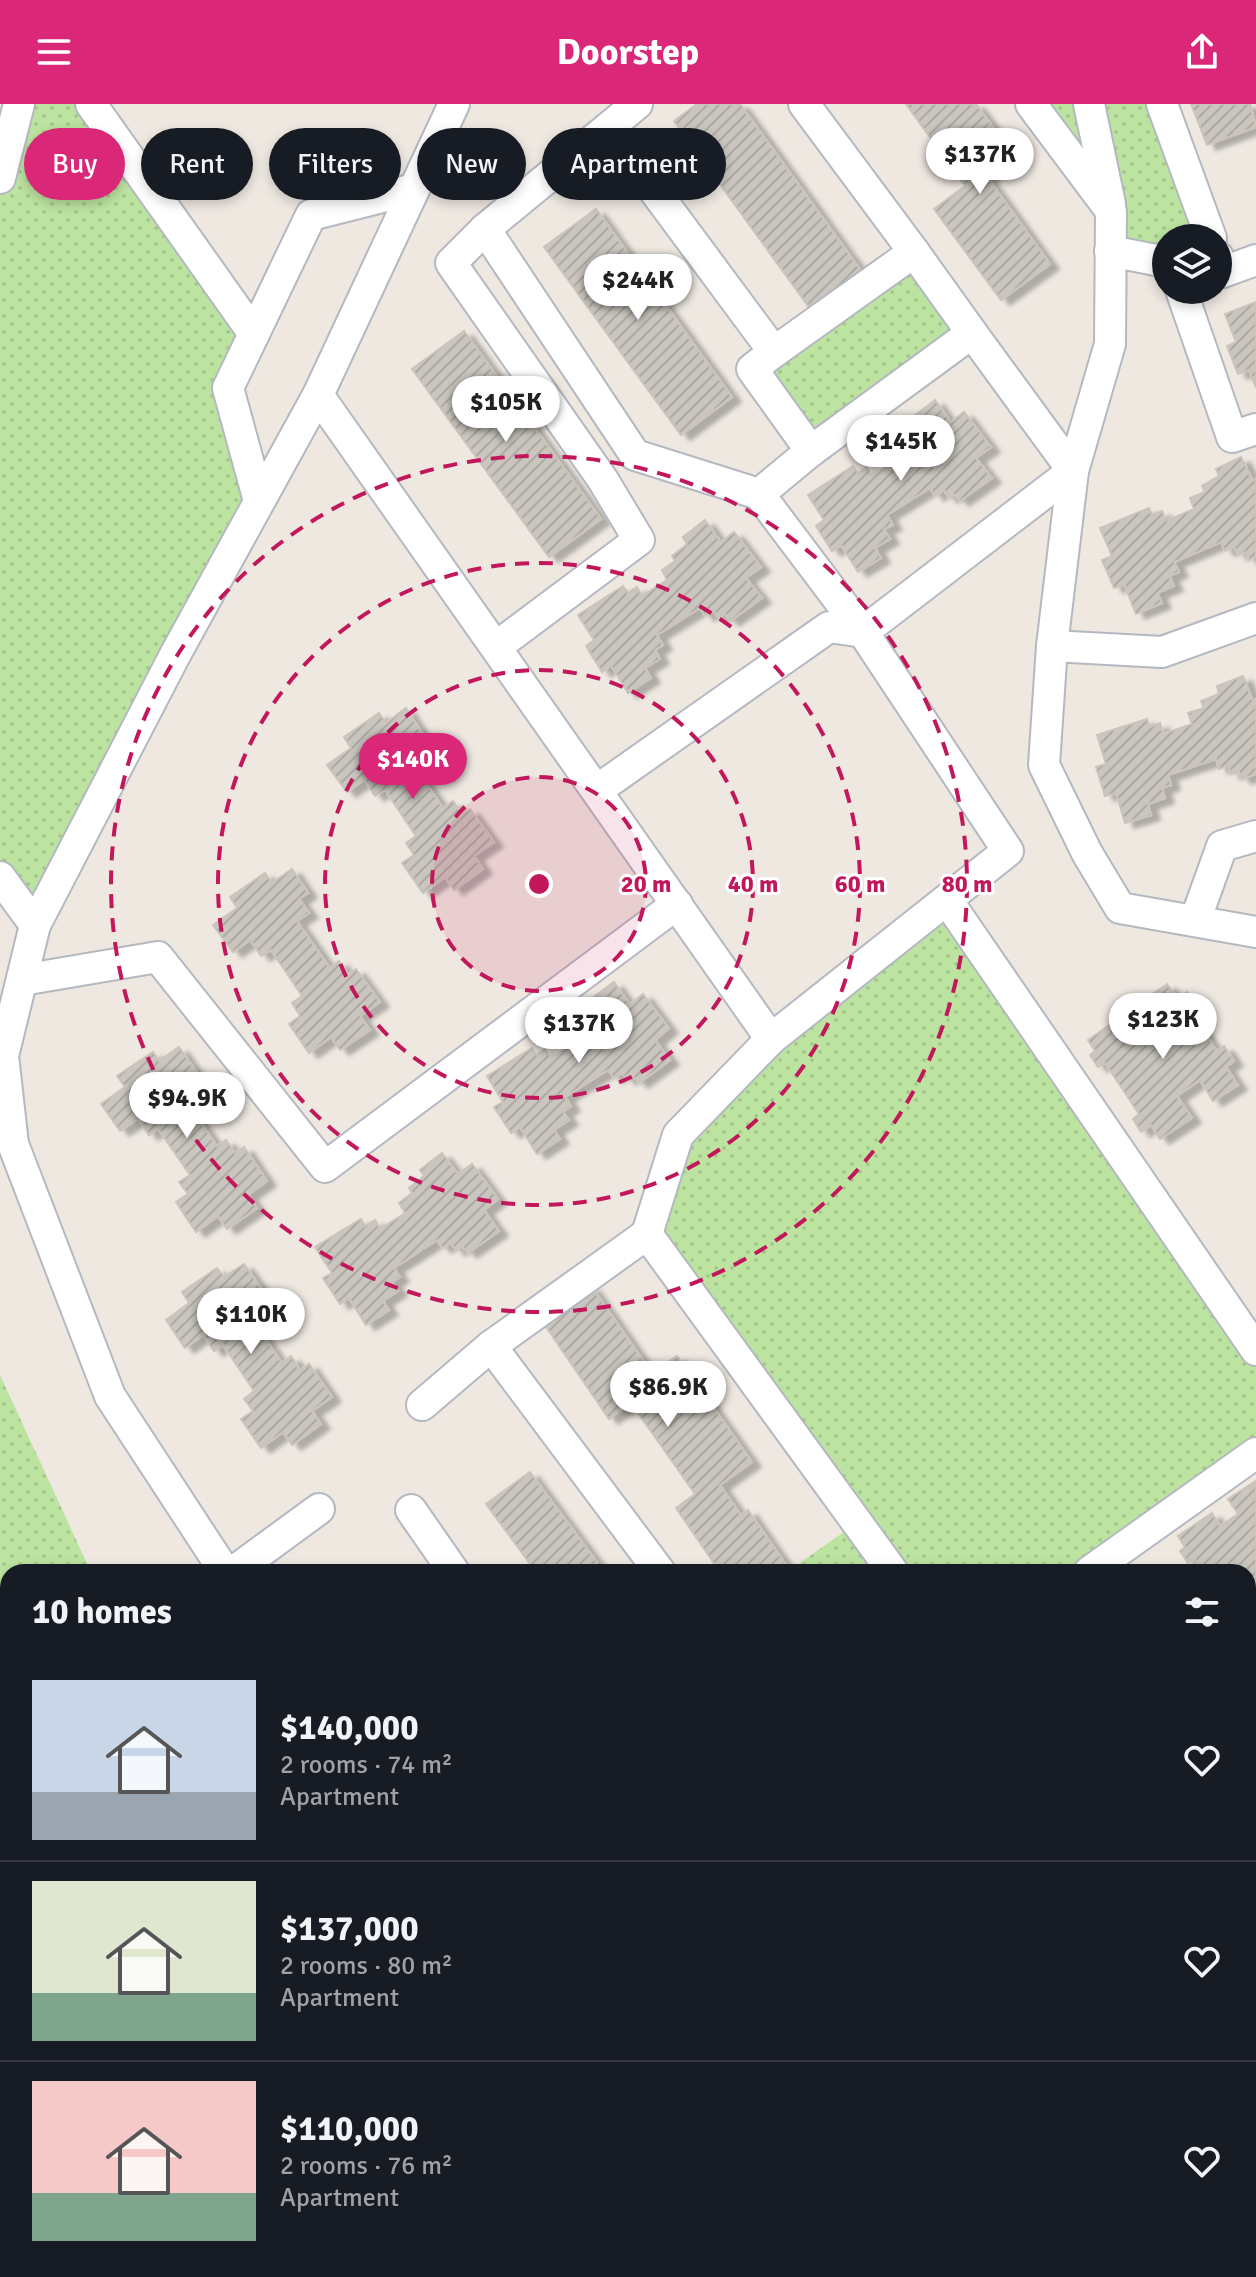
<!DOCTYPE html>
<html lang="en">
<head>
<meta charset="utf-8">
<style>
	:root { --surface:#171b24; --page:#20242c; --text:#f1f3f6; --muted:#9ea1a6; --line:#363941; --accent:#db2777 }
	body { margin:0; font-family:Signika,sans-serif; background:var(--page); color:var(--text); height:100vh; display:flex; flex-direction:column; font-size:30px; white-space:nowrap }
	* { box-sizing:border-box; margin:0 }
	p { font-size:26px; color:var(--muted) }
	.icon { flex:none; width:44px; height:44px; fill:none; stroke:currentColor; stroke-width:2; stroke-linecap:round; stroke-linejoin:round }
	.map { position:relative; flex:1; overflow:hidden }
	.panel { position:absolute; left:0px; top:1460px; width:1256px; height:714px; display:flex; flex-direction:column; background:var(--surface); border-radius:24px 24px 0 0; box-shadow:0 4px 12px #0003 }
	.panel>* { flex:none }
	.top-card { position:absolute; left:24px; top:24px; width:800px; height:72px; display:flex; gap:16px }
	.fabs { position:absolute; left:1152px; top:120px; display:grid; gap:16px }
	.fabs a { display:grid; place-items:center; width:80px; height:80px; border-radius:50%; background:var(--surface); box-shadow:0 4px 12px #0003; font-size:40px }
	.price { position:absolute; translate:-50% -68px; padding:0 18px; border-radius:28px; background:#fff; color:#222; font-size:26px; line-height:52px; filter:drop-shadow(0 2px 4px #0008) }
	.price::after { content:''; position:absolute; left:50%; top:48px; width:24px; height:18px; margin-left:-12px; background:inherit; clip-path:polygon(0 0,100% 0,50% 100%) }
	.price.current { background:var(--accent); color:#fff }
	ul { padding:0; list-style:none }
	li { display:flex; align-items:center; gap:24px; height:200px; padding:0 32px }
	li+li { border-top:2px solid var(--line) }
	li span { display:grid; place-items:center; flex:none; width:224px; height:160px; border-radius:0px; color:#555 }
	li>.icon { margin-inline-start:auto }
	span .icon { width:96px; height:96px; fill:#fffc; stroke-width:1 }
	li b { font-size:34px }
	h2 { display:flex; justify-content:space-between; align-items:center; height:96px; padding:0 32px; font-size:34px }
	.pill { padding:0 28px; border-radius:36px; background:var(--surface); box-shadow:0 4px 12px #0003; font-size:28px; line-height:72px }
	.pill.current { background:var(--accent); color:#fff }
	header { display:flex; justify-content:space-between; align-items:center; height:104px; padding:0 32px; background:var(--accent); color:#fff; font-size:36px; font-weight:800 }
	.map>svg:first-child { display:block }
</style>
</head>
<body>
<header><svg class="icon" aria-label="menu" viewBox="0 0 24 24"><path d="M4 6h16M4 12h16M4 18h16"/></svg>Doorstep<svg class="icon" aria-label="share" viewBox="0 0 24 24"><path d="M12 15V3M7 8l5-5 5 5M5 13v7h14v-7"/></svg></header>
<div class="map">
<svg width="1256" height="2173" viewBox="0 0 1256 2173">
	<defs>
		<pattern id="grass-dots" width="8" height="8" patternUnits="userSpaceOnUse" patternTransform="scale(2)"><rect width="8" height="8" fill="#bce3a0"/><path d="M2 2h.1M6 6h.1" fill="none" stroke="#a2c38a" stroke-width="1.8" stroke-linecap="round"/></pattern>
		<pattern id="building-hatch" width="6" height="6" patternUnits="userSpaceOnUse" patternTransform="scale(2)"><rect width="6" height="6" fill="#cac6bf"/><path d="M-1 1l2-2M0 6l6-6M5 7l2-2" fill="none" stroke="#aeaaa4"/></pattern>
		<filter id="shadow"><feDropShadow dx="9" dy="5" stdDeviation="2" flood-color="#0004"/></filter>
	</defs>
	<rect width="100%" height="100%" fill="#eee8e1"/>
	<g fill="url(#grass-dots)">
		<path d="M19 0H91L254 230 228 284 259 397 35 821 0 773V74Z"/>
		<path d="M1031 0H1162L1211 134H1166V158L1110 147 1111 107Z"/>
		<path d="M914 148 972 229 811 347 752 265Z"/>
		<path d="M947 796 1256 1246V1349L1091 1468H787L858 1418 647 1130 678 1031Z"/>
		<path d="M0 1271 91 1468H8V2166H1248V2011H1256V2173H0Z"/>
	</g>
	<g fill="url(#building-hatch)" stroke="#cac4ba" stroke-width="2" filter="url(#shadow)">
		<path d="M697 0H740L862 168 811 206 674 17Z"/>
		<path d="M906 0H976L1014 52 987 73 1050 160 1001 196 934 105 965 82Z"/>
		<path d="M1191 0H1250L1256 23 1207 41Z"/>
		<path d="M596 105 732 293 681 331 544 143Z"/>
		<path d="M1256 198V284L1249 266 1238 270 1227 242 1236 238 1225 210Z"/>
		<path d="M464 227 601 415 549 453 412 265Z"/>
		<path d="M935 296 951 318 964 308 991 343 976 354 992 374 960 397 954 390 948 394 944 386 935 392 930 384 887 411 893 421 884 425 890 435 875 444 881 454 858 468 841 441 832 447 816 422 824 416 808 391 853 362 858 369 867 363 872 372 897 356 892 346 905 337 901 332 917 319 913 313Z"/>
		<path d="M1241 353 1253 377 1256 375V452L1249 456 1245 448 1238 451 1234 443 1225 447 1221 438 1174 458 1179 468 1169 472 1174 482 1157 489 1162 499 1136 510 1124 480 1114 484 1102 456 1112 452 1100 424 1149 404 1152 411 1162 407 1166 417 1194 405 1190 394 1205 388 1202 382 1219 372 1216 365Z"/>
		<path d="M705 416 721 438 734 428 761 463 746 474 762 494 730 517 725 510 718 514 714 507 705 512 700 504 657 531 663 541 655 546 660 555 645 564 651 574 628 589 611 561 602 568 586 542 594 536 578 511 623 482 628 489 637 483 642 492 667 476 662 466 675 457 672 452 687 440 683 433Z"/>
		<path d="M1243 572 1253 597 1256 595V670L1242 675 1239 668 1231 670 1228 661 1219 665 1216 655 1168 671 1171 681 1162 684 1165 694 1148 700 1151 711 1125 719 1116 689 1105 692 1096 663 1106 660 1097 631 1147 615 1150 623 1160 619 1163 630 1192 620 1188 609 1204 604 1201 597 1219 590 1217 582Z"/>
		<path d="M406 604 422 629 413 635 423 649 411 657 443 704 453 697 462 710 470 705 494 738 474 752 483 765 454 786 445 773 423 789 402 759 414 751 406 739 416 732 385 686 375 692 364 676 347 688 327 661 351 644 344 633 379 609 386 619Z"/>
		<path d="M292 765 308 789 299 795 309 809 297 817 330 864 339 857 348 870 356 865 380 898 360 912 370 926 340 946 331 933 309 949 289 920 300 912 292 899 302 892 271 846 261 852 250 836 233 848 213 821 237 804 230 793 265 769 272 779Z"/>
		<path d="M614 878 630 900 643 890 669 924 655 936 670 956 639 979 633 972 627 976 622 969 614 974 608 966 565 993 571 1002 563 1008 569 1016 554 1026 560 1035 537 1050 520 1023 511 1029 494 1003 503 998 487 972 532 944 536 951 545 945 551 954 576 938 570 928 584 919 580 914 595 901 591 895Z"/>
		<path d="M1167 880 1178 895 1187 888 1195 899 1188 904 1217 947 1224 942 1234 957 1226 963 1238 981 1213 997 1200 976 1177 992 1192 1014 1160 1035 1151 1021 1141 1028 1133 1015 1139 1010 1105 959 1098 963 1090 951 1095 947 1088 936 1121 913 1130 926 1148 914 1138 900Z"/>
		<path d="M179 943 196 967 186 974 196 988 185 996 217 1042 226 1036 235 1049 244 1043 267 1077 248 1091 257 1104 227 1125 218 1112 196 1128 176 1098 188 1090 179 1078 190 1071 158 1025 149 1031 138 1015 120 1027 101 1000 125 983 117 972 153 948 159 957Z"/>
		<path d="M442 1049 458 1070 472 1060 498 1095 484 1106 499 1127 468 1149 462 1142 456 1147 451 1139 442 1144 437 1136 394 1164 400 1173 392 1178 398 1187 383 1197 389 1206 366 1221 349 1194 340 1200 323 1174 332 1169 315 1143 361 1115 365 1122 375 1116 380 1125 405 1109 399 1099 412 1089 409 1084 424 1072 420 1066Z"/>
		<path d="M244 1160 261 1184 251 1190 261 1204 250 1213 282 1259 291 1252 300 1266 309 1260 332 1293 312 1307 321 1320 292 1341 283 1328 261 1344 241 1315 253 1307 244 1295 254 1287 223 1241 214 1247 203 1231 185 1244 166 1216 189 1199 182 1188 217 1164 224 1173Z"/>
		<path d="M591 1182 652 1269 677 1252 752 1358 720 1381 741 1411 748 1406 787 1462 779 1468H720L676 1404 695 1390 631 1299 609 1315 542 1217Z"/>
		<path d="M530 1368 597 1458 584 1468H536L486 1400Z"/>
		<path d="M1256 1377V1527L1250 1531 1248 1468H1204L1195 1455 1188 1459 1180 1447 1185 1443 1178 1432 1212 1409 1220 1422 1238 1410 1228 1395Z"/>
	</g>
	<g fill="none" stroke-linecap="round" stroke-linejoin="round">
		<g stroke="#b4b8c0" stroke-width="34">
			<g id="minor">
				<path d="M91 0 254 230"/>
				<path d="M637 0 608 24 774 248"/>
				<path d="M804 0 914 148"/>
				<path d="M1089 0 1110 100"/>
				<path d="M1162 0 1211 134"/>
				<path d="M608 24 485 125 635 351 759 390"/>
				<path d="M0 74 19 0"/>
				<path d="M485 125 451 159 603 376 639 436 496 543"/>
				<path d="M1110 147 1166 158"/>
				<path d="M1218 153 1223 168 1256 156"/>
				<path d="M1181 186 1232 333 1256 325"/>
				<path d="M318 291 771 935 1008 747 863 528 1073 367 1110 240 1111 107 1031 0"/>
				<path d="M811 347 752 265 774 248 914 148 972 229"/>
				<path d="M259 397 228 284 311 111 414 85"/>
				<path d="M863 528 759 390 811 347 972 229 1073 367 1052 542 1044 661 1087 749 1120 804 1256 828"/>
				<path d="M1052 542 1162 548 1256 514"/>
				<path d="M597 686 829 523 863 528"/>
				<path d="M0 773 35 821"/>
				<path d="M947 796 1256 1246"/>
				<path d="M1195 817 1222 742 1256 732"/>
				<path d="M22 876 158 853 325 1063 677 800"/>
				<path d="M647 1130 678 1031 771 935"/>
				<path d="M491 1242 660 1468"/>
				<path d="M422 1301 491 1242 647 1130 893 1468"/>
				<path d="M411 1406 454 1468"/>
				<path d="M225 1468 110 1292 13 1040 3 952 35 821 176 549 318 291 454 0"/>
				<path d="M233 1468 319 1405"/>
				<path d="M1089 1468 1256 1349"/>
				<path d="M1248 1693 1255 1621"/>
				<path d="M1248 1960H1256"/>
				<path d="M551 2173 552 2166"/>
			</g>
		</g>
		<use href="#minor" stroke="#fff" stroke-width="30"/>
	</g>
	<circle cx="539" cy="780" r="107" fill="#c2185b" fill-opacity=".12"/>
	<g fill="none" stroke="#c2185b" stroke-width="4" stroke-dasharray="14 10">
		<circle cx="539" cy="780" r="107"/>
		<circle cx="539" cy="780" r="214"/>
		<circle cx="539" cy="780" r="321"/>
		<circle cx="539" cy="780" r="428"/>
	</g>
	<circle cx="539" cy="780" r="12" fill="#c2185b" stroke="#fff" stroke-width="4"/>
	<g font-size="24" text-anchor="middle" font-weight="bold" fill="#c2185b" stroke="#fff" stroke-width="6" stroke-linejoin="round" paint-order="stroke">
		<text x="646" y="788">20 m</text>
		<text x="753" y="788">40 m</text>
		<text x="860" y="788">60 m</text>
		<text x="967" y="788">80 m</text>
	</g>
</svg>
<div class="fabs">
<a><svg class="icon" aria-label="layers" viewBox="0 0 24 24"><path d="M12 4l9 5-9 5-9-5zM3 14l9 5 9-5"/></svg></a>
</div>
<b class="price" style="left:980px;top:92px">$137K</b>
<b class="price" style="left:638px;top:218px">$244K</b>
<b class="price" style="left:506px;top:340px">$105K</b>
<b class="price" style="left:901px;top:379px">$145K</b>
<b class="price current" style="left:413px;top:697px">$140K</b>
<b class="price" style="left:1163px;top:957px">$123K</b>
<b class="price" style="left:579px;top:961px">$137K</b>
<b class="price" style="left:187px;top:1036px">$94.9K</b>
<b class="price" style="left:251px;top:1252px">$110K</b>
<b class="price" style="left:668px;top:1325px">$86.9K</b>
<div class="top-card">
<a class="pill current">Buy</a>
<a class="pill">Rent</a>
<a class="pill">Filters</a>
<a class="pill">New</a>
<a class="pill">Apartment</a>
</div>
<section class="panel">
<h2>10 homes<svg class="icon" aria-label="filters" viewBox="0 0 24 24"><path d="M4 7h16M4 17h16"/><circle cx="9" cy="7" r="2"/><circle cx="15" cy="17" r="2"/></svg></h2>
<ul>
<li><span style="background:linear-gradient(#c9d6e8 70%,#9aa5b1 0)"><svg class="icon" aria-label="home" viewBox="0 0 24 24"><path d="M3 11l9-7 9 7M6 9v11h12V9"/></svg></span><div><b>$140,000</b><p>2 rooms · 74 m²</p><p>Apartment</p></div><svg class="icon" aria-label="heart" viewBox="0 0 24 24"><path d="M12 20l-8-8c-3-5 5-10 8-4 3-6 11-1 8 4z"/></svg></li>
<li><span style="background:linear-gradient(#dfe7d0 70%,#7fa58c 0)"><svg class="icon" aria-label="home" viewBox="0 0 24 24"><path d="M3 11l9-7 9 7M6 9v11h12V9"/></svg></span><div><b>$137,000</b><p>2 rooms · 80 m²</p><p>Apartment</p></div><svg class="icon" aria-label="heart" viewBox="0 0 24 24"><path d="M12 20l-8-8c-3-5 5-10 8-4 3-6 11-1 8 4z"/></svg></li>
<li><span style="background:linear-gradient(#f6c9c9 70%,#7fa58c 0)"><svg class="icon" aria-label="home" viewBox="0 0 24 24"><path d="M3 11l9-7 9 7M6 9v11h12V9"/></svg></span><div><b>$110,000</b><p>2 rooms · 76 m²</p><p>Apartment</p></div><svg class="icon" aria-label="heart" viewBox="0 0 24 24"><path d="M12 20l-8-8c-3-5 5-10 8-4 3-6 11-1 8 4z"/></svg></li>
</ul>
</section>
</div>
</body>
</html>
